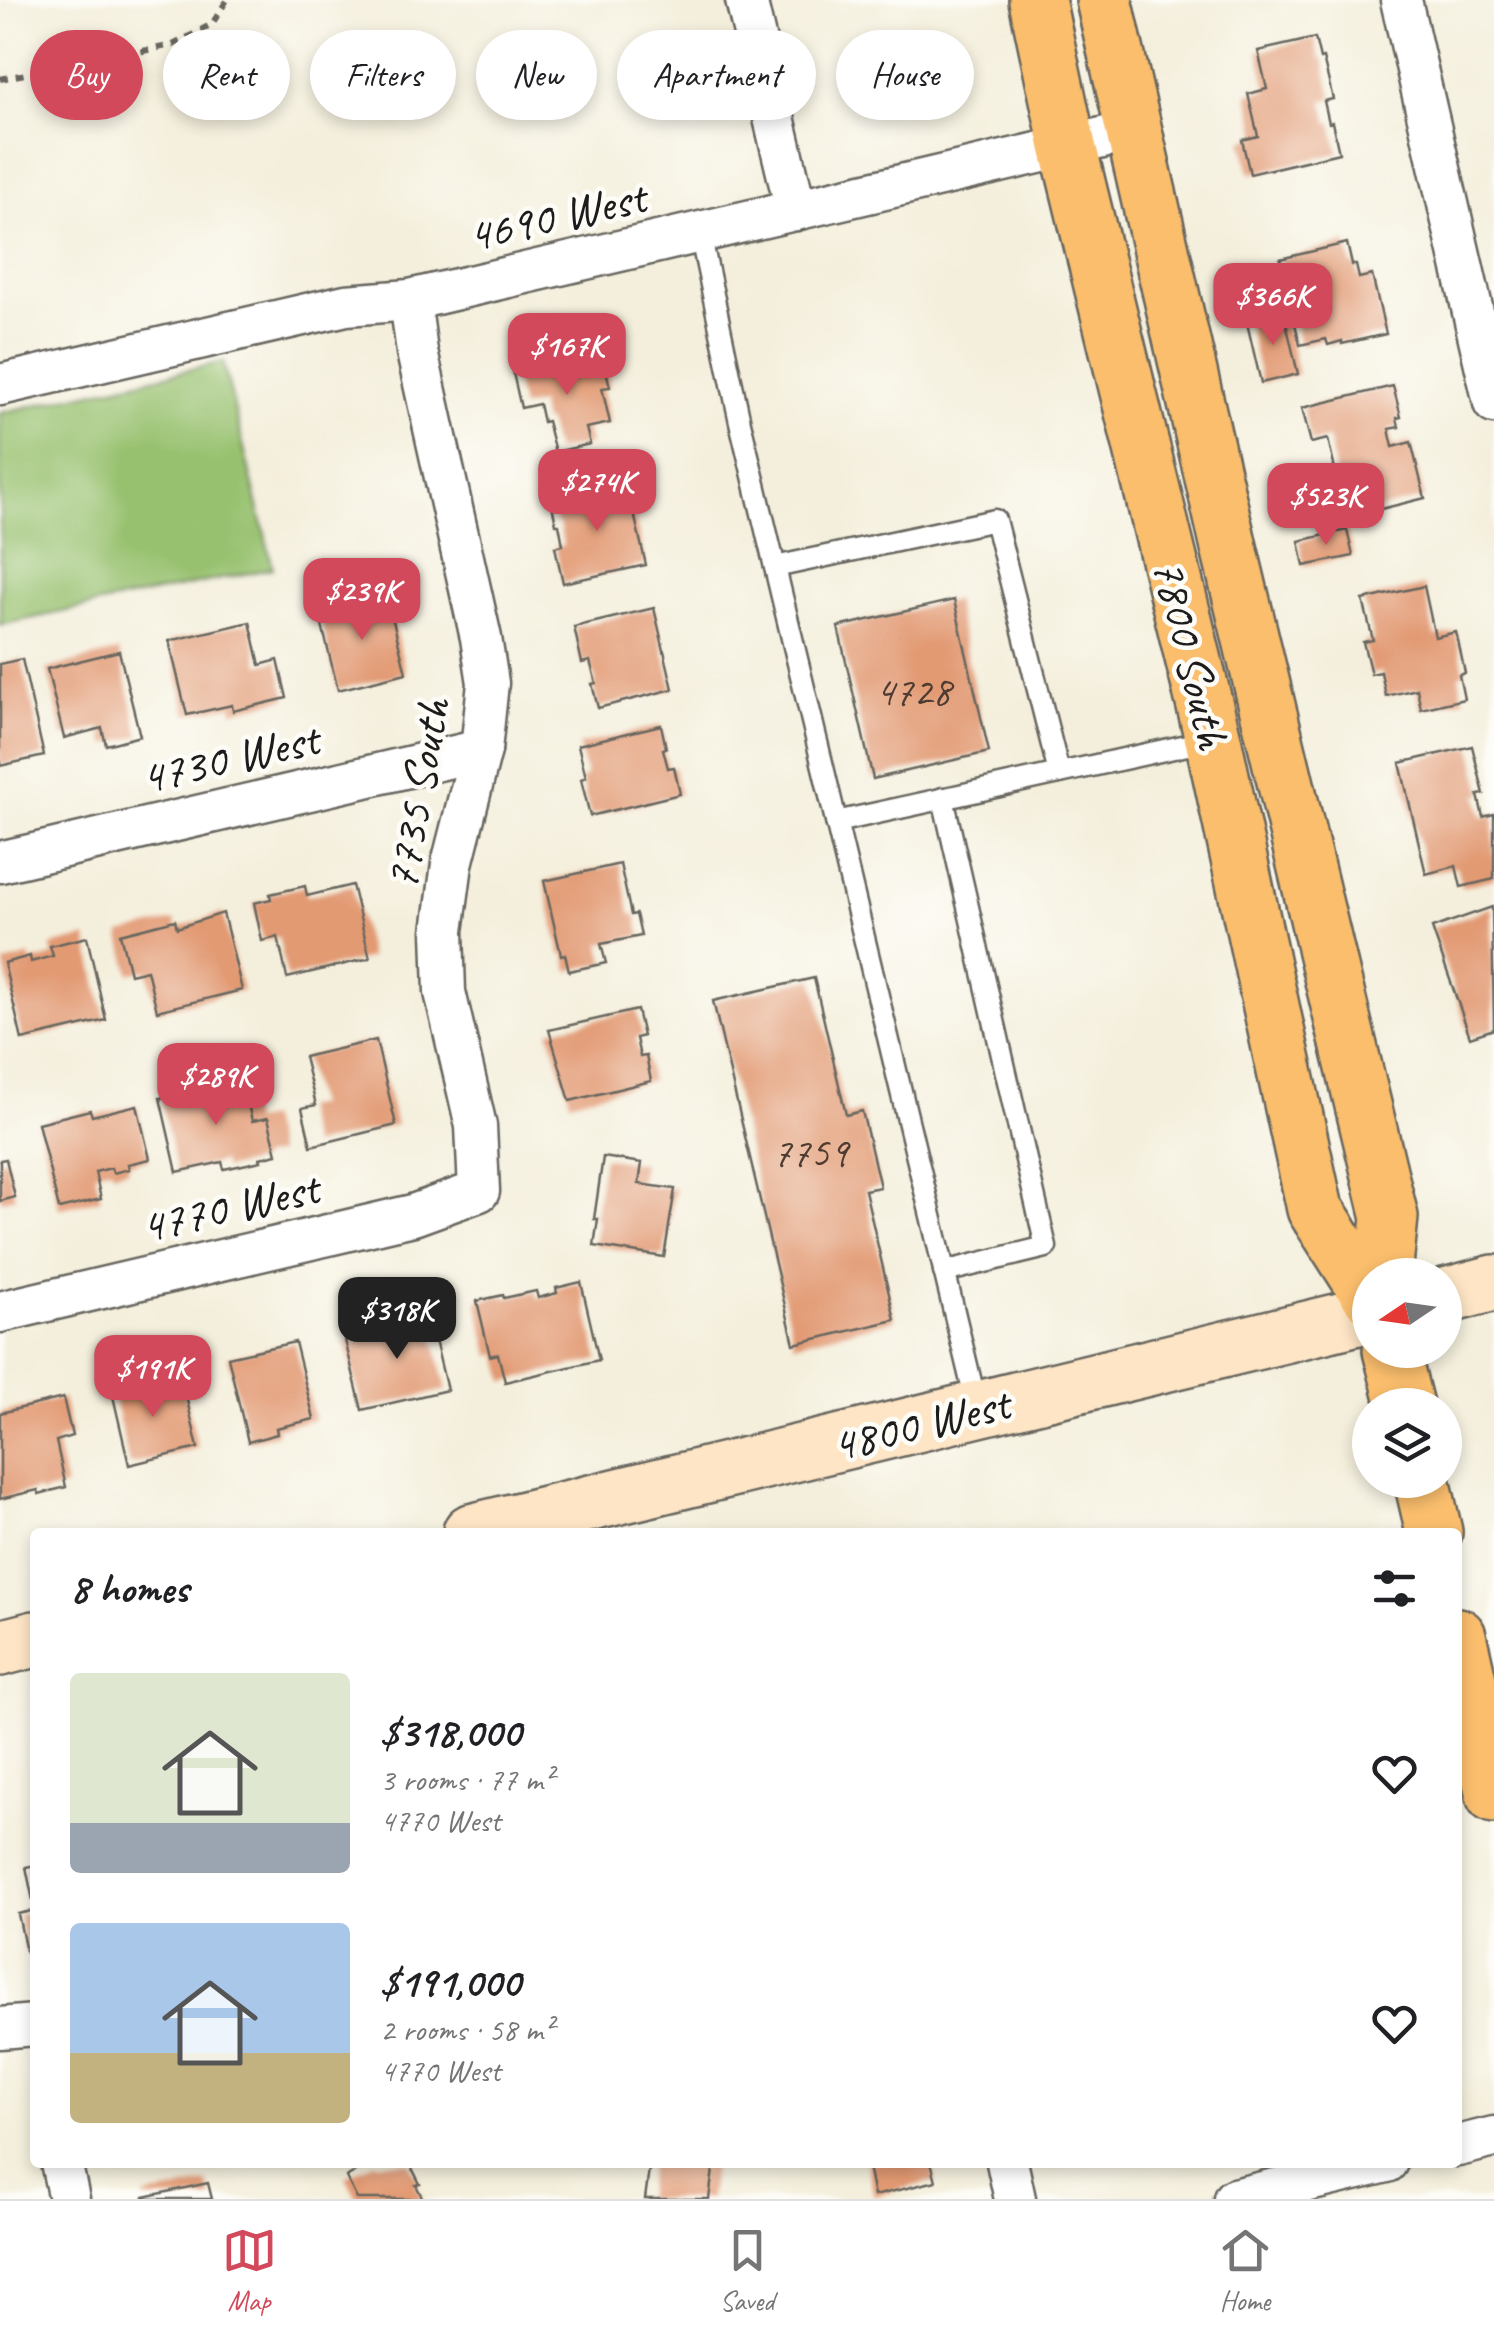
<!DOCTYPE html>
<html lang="en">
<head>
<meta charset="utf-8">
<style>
	:root { --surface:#fff; --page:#f6f6f6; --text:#202124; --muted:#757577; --line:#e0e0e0; --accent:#d1495b }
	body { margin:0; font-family:Caveat,sans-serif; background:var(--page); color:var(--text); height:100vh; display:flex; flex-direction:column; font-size:38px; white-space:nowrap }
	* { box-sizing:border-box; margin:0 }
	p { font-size:32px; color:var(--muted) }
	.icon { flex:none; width:55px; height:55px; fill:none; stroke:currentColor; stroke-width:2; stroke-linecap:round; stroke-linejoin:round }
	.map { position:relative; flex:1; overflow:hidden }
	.drawer { position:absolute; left:30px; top:1528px; width:1432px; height:640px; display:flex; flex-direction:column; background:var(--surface); border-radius:10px; box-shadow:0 5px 15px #0003 }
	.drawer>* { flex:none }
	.hud { position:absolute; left:30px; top:30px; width:1435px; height:90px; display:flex; gap:20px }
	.needle { width:65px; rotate:257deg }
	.buttons { position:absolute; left:1352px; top:1258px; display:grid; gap:20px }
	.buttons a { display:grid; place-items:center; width:110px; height:110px; border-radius:50%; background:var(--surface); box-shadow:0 5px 15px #0003; font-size:50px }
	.price { position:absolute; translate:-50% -85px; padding:0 22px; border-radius:20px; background:var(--accent); color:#fff; font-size:32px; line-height:65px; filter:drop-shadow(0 2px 5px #0008) }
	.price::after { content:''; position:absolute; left:50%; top:60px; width:30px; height:22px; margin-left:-15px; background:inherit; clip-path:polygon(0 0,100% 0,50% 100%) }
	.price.active { background:#222; color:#fff }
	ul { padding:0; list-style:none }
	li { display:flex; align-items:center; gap:30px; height:250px; padding:0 40px }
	li span { display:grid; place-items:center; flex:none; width:280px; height:200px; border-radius:10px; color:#555 }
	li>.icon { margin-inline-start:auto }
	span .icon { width:120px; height:120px; fill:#fffc; stroke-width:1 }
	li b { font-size:42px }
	h2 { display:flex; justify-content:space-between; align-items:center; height:120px; padding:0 40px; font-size:42px }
	.tag { padding:0 35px; border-radius:45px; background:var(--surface); box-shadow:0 5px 15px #0003; font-size:35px; line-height:90px }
	.tag.active { background:var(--accent); color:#fff }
	.menu { display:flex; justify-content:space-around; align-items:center; height:140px; border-top:2px solid var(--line); background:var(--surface); font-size:28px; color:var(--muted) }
	.menu a { display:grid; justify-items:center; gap:5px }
	.menu .active { color:var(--accent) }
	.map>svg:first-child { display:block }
</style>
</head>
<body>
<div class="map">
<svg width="1494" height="2199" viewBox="0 0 1494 2199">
	<rect width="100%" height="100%" fill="#fdfcf7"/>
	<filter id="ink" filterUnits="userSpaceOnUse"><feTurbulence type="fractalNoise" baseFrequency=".01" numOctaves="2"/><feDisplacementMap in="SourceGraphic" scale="20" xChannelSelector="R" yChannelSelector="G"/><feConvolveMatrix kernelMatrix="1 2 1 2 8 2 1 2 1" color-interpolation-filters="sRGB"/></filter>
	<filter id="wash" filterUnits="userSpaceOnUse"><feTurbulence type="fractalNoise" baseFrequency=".0048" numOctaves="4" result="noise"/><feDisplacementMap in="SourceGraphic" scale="40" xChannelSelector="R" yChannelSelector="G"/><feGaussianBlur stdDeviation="2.25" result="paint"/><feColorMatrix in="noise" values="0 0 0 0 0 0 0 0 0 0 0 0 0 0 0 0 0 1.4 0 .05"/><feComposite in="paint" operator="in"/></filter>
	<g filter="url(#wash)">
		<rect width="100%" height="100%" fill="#f4efdc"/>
		<path fill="#97c16e" stroke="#5a6e45" stroke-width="2.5" d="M223 362 273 568 0 625V413Z"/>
		<g id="blocks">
			<g fill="#e29a73">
				<path d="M1315 38 1320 59 1323 58 1333 99 1324 101 1329 123 1332 122 1339 153 1250 174 1242 140 1258 136 1248 94 1267 89 1258 51Z"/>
				<path d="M1347 243 1352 265H1356L1359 278 1372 275 1386 334 1342 344V341L1328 345 1326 339 1300 345 1280 259Z"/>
				<path d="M1284 314 1298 374 1261 383 1247 323Z"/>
				<path d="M602 353 610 387 602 388 610 423 586 428 590 444 555 452 547 421 543 422 539 404 521 408 513 373Z"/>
				<path d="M1393 386 1401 417 1397 418 1399 427 1389 429 1393 447 1411 442 1425 498 1365 513 1357 478 1338 483 1328 439 1311 443 1302 408Z"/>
				<path d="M627 483 646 565 563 583 555 547 563 545 559 524H556L551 500Z"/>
				<path d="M1347 530 1353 556 1304 566 1299 541Z"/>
				<path d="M1424 586 1435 637 1456 632 1465 673 1459 675 1464 699 1421 709 1417 689 1386 696 1381 672 1371 674 1363 642 1373 640 1363 600Z"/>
				<path d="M387 596 406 673 338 690 319 613Z"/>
				<path d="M954 600 989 752 873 779 838 627Z"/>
				<path d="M654 608 673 689 598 708 592 684 596 683 590 661 582 663 574 627Z"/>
				<path d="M250 622 260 665 278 660 287 698 233 711 232 705 187 715 169 641Z"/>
				<path d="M119 651 140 736 106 745 102 728 64 738 47 669Z"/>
				<path d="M22 659 44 756 0 766V664Z"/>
				<path d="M661 725 666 748 663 749 668 768 674 767 680 794 590 816 581 779 586 777 578 745Z"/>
				<path d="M1472 746 1484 794 1478 795 1483 817 1494 814V879L1461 887 1456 866 1426 874 1400 763Z"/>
				<path d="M620 864 631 915 636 914 641 936 601 944 606 963 569 971 565 954 561 955 544 881Z"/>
				<path d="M352 885 370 958 287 978 278 937 262 941 254 903 271 899 270 894 305 886 307 896Z"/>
				<path d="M1492 907 1494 1029 1470 1037 1432 928Z"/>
				<path d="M223 913 242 990 157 1011 147 970 130 974 120 934 175 920 177 928Z"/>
				<path d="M87 937 106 1020 22 1040 4 963 30 956 31 962 53 956 50 946Z"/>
				<path d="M814 978 846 1115 862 1111 880 1187 865 1190 895 1320 794 1344 713 1001Z"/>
				<path d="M637 1010 643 1036 636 1038 640 1057 646 1056 651 1081 570 1101 549 1030Z"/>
				<path d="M376 1040 396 1125 311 1146 302 1108 316 1105 304 1057Z"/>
				<path d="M242 1079 252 1121 268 1118 277 1154 260 1158 261 1161 224 1169 222 1162 177 1172 160 1098Z"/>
				<path d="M137 1105 150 1159 128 1164 129 1169 113 1173 111 1168 95 1172 101 1199 59 1209 38 1123 90 1110 92 1116Z"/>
				<path d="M603 1157 642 1163 639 1184 675 1189 664 1257 594 1246 598 1219H594Z"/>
				<path d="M6 1159 15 1197 0 1201V1160Z"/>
				<path d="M581 1282 599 1360 505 1382 498 1354 490 1356 477 1301 503 1295 504 1298 536 1291 538 1298 557 1293 556 1288Z"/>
				<path d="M428 1311 447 1390 362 1410 345 1340 389 1330 387 1320Z"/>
				<path d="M295 1342 314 1419 276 1428 277 1434 248 1442 228 1357Z"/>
				<path d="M143 1376 147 1391 183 1383 198 1448 129 1465 110 1383Z"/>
				<path d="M63 1398 72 1436 56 1441 66 1487 39 1494 38 1490 0 1499V1413Z"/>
				<path d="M35 1865V1900L33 1901 26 1867Z"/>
				<path d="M35 1910V1950L26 1952 18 1914Z"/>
				<path d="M373 2162H409L420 2184 416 2185 423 2199H357L346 2177Z"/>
				<path d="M650 2162H714L709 2199H645Z"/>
				<path d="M867 2162H931L936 2181 874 2196Z"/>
				<path d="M208 2183 212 2199H144V2197Z"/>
			</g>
		</g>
	</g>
	<g filter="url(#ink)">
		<use href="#blocks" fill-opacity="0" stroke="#68665f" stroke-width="2.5"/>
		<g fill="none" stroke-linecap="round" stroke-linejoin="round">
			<g stroke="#68665f" stroke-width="25">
				<g id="lane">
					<path d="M700 233 740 422 977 1407"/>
					<path d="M775 567 995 520 1059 773"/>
					<path d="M943 798 1046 1247 944 1272"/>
					<path d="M836 822 1210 740"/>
				</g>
			</g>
			<g stroke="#68665f" stroke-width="45">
				<g id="street">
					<path d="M746 0 796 210"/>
					<path d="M1401 0 1494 403"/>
					<path d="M0 385 346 305 410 300 1132 131"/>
					<path d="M0 862 481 750"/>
					<path d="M0 1312 413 1215 479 1191 476 1126 445 992 443 931 452 864 481 750 488 683 481 638 417 352 410 300"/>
					<path d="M0 2028 35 2025"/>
					<path d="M1458 2146 1494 2137"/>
					<path d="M61 2162 69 2199"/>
					<path d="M1007 2162 1015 2199"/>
					<path d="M1234 2199 1387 2162"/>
				</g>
			</g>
			<g stroke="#68665f" stroke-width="60">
				<g id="secondary">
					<path d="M1445 1296 1494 1283"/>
					<path d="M471 1532 1370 1314"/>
					<path d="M0 1648 35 1639"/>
				</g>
			</g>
			<g stroke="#68665f" stroke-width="60">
				<g id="primary">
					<path d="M1037 0 1068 146 1213 739 1315 1209 1370 1295"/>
					<path d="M1104 0 1230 552 1390 1217 1384 1275"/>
					<path d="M1391 1350 1405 1405"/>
					<path d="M1422 1480 1434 1532"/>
					<path d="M1458 1636 1494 1795"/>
				</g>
			</g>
			<path stroke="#68665f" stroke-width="6" stroke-dasharray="8 8" stroke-linecap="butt" d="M0 79 173 45 212 24 227 0"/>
			<use href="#lane" stroke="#fff" stroke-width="20"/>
			<use href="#street" stroke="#fff" stroke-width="40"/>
			<use href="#secondary" stroke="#fde5c5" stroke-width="55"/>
			<use href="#primary" stroke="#fabe6d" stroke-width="55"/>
		</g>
	</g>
	<g text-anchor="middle" stroke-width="9" stroke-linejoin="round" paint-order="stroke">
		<g font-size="42" fill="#4e3c32">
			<text x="913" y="705">4728</text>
			<text x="810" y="1166">7759</text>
		</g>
		<g font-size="48" fill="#1c1c1c" stroke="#fdfcf7">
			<text transform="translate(556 215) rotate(-13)" y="17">4690 West</text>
			<text transform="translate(1192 653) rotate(76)" y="17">7800 South</text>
			<text transform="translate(229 757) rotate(-13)" y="17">4730 West</text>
			<text transform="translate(416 794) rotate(-80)" y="17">7735 South</text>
			<text transform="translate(229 1206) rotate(-13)" y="17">4770 West</text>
			<text transform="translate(920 1423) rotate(-14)" y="17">4800 West</text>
		</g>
	</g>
</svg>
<div class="buttons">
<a><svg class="needle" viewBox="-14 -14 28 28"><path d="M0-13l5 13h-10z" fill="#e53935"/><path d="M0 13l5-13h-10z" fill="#757577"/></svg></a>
<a><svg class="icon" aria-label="layers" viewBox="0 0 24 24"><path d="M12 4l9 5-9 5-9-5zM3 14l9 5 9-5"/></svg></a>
</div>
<b class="price" style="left:1273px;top:348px">$366K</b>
<b class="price" style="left:567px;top:398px">$167K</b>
<b class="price" style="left:597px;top:534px">$274K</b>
<b class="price" style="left:1326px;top:548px">$523K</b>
<b class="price" style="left:362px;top:643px">$239K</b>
<b class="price" style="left:216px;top:1128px">$289K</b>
<b class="price active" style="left:397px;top:1362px">$318K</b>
<b class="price" style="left:153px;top:1420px">$191K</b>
<div class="hud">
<a class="tag active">Buy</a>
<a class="tag">Rent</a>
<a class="tag">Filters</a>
<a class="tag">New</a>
<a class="tag">Apartment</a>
<a class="tag">House</a>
</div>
<section class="drawer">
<h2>8 homes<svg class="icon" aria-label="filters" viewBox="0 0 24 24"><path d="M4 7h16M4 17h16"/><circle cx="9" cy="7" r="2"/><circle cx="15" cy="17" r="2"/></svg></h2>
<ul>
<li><span style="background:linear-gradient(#dfe7d0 75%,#9aa5b1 0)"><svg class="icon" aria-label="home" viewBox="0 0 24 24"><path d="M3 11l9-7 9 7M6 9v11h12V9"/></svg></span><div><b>$318,000</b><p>3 rooms · 77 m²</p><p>4770 West</p></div><svg class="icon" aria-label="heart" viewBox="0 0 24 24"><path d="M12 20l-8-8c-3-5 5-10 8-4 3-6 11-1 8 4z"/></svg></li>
<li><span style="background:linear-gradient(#a9c7e8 65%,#c2b280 0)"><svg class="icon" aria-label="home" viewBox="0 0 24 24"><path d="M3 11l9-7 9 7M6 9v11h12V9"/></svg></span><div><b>$191,000</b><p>2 rooms · 58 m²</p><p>4770 West</p></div><svg class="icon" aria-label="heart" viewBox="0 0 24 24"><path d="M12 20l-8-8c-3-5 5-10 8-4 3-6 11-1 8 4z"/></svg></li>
</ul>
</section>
</div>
<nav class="menu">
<a class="active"><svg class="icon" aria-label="map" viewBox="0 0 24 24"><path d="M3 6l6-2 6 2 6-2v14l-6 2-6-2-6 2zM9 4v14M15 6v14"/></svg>Map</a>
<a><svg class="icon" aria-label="saved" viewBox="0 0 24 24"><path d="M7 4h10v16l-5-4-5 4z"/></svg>Saved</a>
<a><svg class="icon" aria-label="home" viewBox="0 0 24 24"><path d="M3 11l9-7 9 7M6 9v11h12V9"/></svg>Home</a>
</nav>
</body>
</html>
